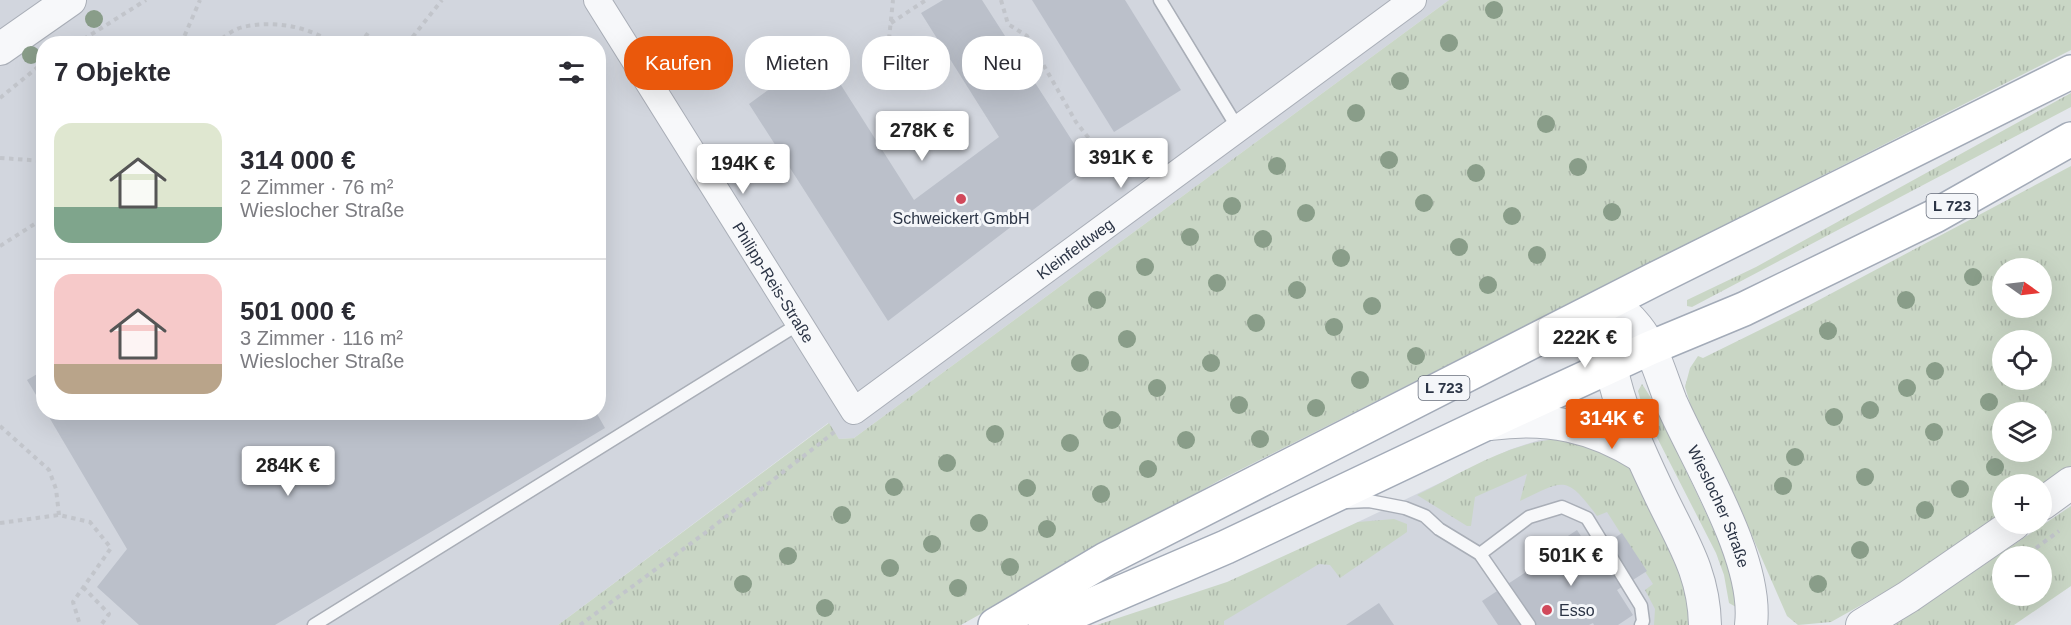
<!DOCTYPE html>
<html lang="de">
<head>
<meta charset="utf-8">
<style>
	:root { --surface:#fff; --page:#f7f7f7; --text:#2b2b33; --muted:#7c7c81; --line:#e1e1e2; --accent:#ea580c }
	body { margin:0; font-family:Helvetica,sans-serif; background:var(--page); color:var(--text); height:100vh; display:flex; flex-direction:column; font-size:22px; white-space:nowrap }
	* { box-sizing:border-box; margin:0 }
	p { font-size:20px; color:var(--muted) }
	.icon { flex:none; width:33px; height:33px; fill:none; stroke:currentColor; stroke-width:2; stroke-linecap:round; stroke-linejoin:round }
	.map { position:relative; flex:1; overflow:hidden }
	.sheet { position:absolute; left:36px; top:36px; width:570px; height:384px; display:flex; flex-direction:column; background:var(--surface); border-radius:24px; box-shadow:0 6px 24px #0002 }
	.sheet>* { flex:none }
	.top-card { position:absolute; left:624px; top:36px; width:570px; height:54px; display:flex; gap:12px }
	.needle { width:39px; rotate:104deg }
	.buttons { position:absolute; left:1992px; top:258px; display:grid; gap:12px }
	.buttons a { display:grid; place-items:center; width:60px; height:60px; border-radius:50%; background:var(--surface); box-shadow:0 6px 24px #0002; font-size:30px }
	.price { position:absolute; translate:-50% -51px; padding:0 14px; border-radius:6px; background:#fff; color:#222; font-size:20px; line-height:39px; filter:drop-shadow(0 2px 3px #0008) }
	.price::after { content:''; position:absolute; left:50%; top:36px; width:18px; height:14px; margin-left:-9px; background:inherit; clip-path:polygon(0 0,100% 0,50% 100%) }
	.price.active { background:var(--accent); color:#fff }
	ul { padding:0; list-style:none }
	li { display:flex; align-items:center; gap:18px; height:150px; padding:0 18px }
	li+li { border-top:2px solid var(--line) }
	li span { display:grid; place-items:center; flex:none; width:168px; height:120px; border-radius:18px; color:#555 }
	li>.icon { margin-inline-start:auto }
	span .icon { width:72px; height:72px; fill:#fffc; stroke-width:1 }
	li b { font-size:26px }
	h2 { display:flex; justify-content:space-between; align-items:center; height:72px; padding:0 18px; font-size:26px }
	.chip { padding:0 21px; border-radius:24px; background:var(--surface); box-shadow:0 6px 24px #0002; font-size:21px; line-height:54px }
	.chip.active { background:var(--accent); color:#fff }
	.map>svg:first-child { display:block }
</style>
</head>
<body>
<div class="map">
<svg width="2071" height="625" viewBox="0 0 2071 625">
	<defs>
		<pattern id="grass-tufts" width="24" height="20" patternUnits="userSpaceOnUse" patternTransform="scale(1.5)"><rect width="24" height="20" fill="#c9d6c5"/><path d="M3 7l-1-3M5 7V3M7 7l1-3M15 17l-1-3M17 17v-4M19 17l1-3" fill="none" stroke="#adb8ab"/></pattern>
	</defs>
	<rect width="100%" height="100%" fill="#e4e7ec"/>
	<g fill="#d2d6de" fill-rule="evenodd">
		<path d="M0 0H1449L854 438 839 439 828 423 558 625H0ZM44 44H598V412H44Z"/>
		<path d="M1557 439 1697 625H1178L1358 522 1509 450 1539 440Z"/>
	</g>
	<g fill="url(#grass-tufts)" fill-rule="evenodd">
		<path d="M1449 0H2071V50L1220 480 961 625H558L829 423 839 439 854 438Z"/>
		<path d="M2071 93V107L1692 307 1687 306V300L1756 267Z"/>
		<path d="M2071 166V468L2042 488V484H2002V514L1929 567 1831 622 1798 625 1787 616 1731 488 1693 413 1685 387 1690 368 1698 356 1703 358 1802 309ZM2002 268H2042V308H2002ZM2002 340H2042V380H2002ZM2002 412H2042V452H2002Z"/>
		<path d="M1642 384 1655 404 1727 558 1739 597 1736 607 1729 603 1724 575 1716 553 1644 412 1638 391Z"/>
		<path d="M1557 439C1580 444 1602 448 1622 462 1661 492 1682 579 1697 625H1654L1655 609 1645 590 1653 584 1607 512 1597 516C1566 474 1564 480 1520 501L1527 474 1475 497 1471 526H1467L1417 495C1461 473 1507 443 1557 439Z"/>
		<path d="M2071 506V586L2014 625H1895ZM2042 556V596H2002V556Z"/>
		<path d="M1394 519 1407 524V532L1340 578 1330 565 1319 564 1224 621V625H1097L1227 582 1358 522Z"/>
	</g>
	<g fill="#bbc0ca">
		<path d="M943 0H982L1089 167 888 321 749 104 820 52 914 200 999 137 921 13Z"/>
		<path d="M1032 0H1125L1181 90 1114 132Z"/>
		<path d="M44 370V408L27 380Z"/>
		<path d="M46 412H596L605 428 275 625H139L97 587 127 549Z"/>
		<path d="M1577 530 1592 553 1622 533 1647 571 1617 590 1633 615 1618 625H1594L1593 623 1589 625H1498L1482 601 1549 557 1545 551Z"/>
		<path d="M1379 603 1394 625H1346Z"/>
	</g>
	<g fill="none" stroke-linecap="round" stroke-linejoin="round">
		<g stroke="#a9aeb7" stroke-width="15">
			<g id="service">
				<path d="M1160 0 1239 130"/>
				<path d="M1347 502 1369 501 1405 508 1425 516 1439 529 1480 554 1529 625"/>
				<path d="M1480 554 1529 517 1562 507 1587 518 1641 606 1643 621 1641 625"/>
				<path d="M314 625 797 325"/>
			</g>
		</g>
		<g stroke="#a9aeb7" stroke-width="28">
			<g id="minor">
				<path id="s1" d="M597 0 854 411 1413 0"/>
			</g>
		</g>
		<g stroke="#a9aeb7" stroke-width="34">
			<g id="tertiary">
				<path d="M0 49 70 0"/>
				<path id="s2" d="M1610 303C1620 309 1629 317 1637 327 1654 348 1661 377 1671 402 1698 463 1759 560 1751 625"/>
				<path d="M1606 304C1602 374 1633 439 1663 501 1684 544 1704 575 1705 625"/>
				<path d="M1491 424C1547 416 1594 426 1641 456"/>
				<path d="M2042 504 2071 483"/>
				<path d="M1862 625 1908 597 2014 524"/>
			</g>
		</g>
		<g stroke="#a3abb8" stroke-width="36">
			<g id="primary">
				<path d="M995 625 1106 559 1655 279 2071 72"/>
				<path d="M1045 625 1226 547 1483 425 1650 348 1744 309 1935 216 2071 139"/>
			</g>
		</g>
		<g stroke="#c2c5cb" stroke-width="4" stroke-dasharray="4.5 4.5" stroke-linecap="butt">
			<path d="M1001 0 1008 24 1027 36 1076 122 1123 181"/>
			<path d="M891 23 926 0"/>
			<path d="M889 39 893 0"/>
			<path d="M76 44 146 0"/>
			<path d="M181 44 200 0"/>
			<path d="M215 44C223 38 233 29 243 27 273 20 308 26 334 44"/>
			<path d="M360 44 368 33"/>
			<path d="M407 44 442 0"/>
			<path d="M0 98 44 62"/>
			<path d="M0 158 44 161"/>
			<path d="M0 246 44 218"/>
			<path d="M0 426 49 470 56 489 59 515"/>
			<path d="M0 523 59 515 90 522 111 548 73 602 80 625"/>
			<path d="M2036 548 2059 531"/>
			<path d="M83 587 109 614 101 625"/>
			<path d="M580 625 705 533 837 430"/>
		</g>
		<use href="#service" stroke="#f7f8fa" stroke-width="12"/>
		<use href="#minor" stroke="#f7f8fa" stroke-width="26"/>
		<use href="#tertiary" stroke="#f7f8fa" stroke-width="32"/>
		<use href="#primary" stroke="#fff" stroke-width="33"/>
	</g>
	<g fill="#899d89">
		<circle cx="1494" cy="10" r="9"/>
		<circle cx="94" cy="19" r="9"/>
		<circle cx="1449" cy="43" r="9"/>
		<circle cx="31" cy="55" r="9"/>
		<circle cx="1400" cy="81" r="9"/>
		<circle cx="1356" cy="113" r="9"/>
		<circle cx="1546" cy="124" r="9"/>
		<circle cx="1389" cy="160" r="9"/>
		<circle cx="1277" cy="166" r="9"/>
		<circle cx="1578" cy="167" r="9"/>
		<circle cx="1476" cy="173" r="9"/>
		<circle cx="1424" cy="203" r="9"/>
		<circle cx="1232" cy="206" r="9"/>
		<circle cx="1612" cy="212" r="9"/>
		<circle cx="1306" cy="213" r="9"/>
		<circle cx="1512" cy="216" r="9"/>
		<circle cx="1190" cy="237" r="9"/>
		<circle cx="1263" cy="239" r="9"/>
		<circle cx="1459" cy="247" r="9"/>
		<circle cx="1537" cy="255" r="9"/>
		<circle cx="1341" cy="258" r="9"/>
		<circle cx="1145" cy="267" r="9"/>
		<circle cx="1973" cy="277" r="9"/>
		<circle cx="1217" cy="283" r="9"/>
		<circle cx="1488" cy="285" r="9"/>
		<circle cx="1297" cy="290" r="9"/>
		<circle cx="1097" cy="300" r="9"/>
		<circle cx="1906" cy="300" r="9"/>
		<circle cx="1372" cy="306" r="9"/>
		<circle cx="1256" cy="323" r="9"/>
		<circle cx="1334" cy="327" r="9"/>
		<circle cx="1828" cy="331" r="9"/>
		<circle cx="1127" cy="339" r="9"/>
		<circle cx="1416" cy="356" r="9"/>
		<circle cx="1080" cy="363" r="9"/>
		<circle cx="1211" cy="363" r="9"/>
		<circle cx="1935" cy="371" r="9"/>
		<circle cx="1360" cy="380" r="9"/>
		<circle cx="1157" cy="388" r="9"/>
		<circle cx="1907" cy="388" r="9"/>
		<circle cx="1989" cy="402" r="9"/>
		<circle cx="1239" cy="405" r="9"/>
		<circle cx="1316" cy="408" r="9"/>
		<circle cx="1870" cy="410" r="9"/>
		<circle cx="1834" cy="417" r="9"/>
		<circle cx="1112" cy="420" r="9"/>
		<circle cx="1934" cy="432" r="9"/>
		<circle cx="995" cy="434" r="9"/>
		<circle cx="1260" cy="439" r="9"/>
		<circle cx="1186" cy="440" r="9"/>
		<circle cx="1070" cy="443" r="9"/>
		<circle cx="1795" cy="457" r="9"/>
		<circle cx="947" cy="463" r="9"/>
		<circle cx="1995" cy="467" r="9"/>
		<circle cx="1148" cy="469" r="9"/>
		<circle cx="1865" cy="477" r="9"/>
		<circle cx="1783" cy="486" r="9"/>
		<circle cx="894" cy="487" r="9"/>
		<circle cx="1027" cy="488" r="9"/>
		<circle cx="1960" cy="489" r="9"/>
		<circle cx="1101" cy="494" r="9"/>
		<circle cx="1925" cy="510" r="9"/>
		<circle cx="842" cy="515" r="9"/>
		<circle cx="979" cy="523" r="9"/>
		<circle cx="1047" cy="529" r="9"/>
		<circle cx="932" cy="544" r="9"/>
		<circle cx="1860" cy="550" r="9"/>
		<circle cx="788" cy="556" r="9"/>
		<circle cx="1010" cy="567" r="9"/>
		<circle cx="890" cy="568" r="9"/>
		<circle cx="743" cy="584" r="9"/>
		<circle cx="1818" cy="584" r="9"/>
		<circle cx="958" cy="588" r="9"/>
		<circle cx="825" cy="608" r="9"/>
	</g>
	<g fill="#d1495b" stroke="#f4f6f9" stroke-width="2">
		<circle cx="961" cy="199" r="6"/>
		<circle cx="1547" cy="610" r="6"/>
	</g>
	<g text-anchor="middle" stroke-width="6" stroke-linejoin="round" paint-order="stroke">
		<g fill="#f4f6f9" stroke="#676e7b" stroke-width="1.5">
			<rect x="1926.5" y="194" width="51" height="24" rx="4.5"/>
			<rect x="1418.5" y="376" width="51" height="24" rx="4.5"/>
		</g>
		<g font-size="15" font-weight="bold" fill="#2b3445">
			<text x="1952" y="211">L 723</text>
			<text x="1444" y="393">L 723</text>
		</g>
		<g font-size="16" fill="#2b3445" stroke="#f4f6f9">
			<text x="961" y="224">Schweickert GmbH</text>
			<text x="1559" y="616" text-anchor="start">Esso</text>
		</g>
		<g font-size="16" fill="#2b3445" stroke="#f4f6f9">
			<text dy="6" stroke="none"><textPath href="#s1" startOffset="759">Kleinfeldweg</textPath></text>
			<text dy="6" stroke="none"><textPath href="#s1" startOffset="333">Philipp-Reis-Straße</textPath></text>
			<text dy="6" stroke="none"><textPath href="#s2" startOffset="234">Wieslocher Straße</textPath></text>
		</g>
	</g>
</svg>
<div class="buttons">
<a><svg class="needle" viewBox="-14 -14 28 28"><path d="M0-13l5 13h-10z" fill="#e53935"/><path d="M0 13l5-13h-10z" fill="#7c7c81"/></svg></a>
<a><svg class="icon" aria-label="locate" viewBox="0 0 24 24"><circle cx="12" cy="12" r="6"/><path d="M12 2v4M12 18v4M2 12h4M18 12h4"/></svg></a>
<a><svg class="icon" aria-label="layers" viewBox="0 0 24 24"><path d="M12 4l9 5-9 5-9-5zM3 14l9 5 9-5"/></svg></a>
<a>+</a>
<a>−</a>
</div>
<b class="price" style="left:922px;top:162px">278K €</b>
<b class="price" style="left:1121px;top:189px">391K €</b>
<b class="price" style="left:743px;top:195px">194K €</b>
<b class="price" style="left:1585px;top:369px">222K €</b>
<b class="price active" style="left:1612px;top:450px">314K €</b>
<b class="price" style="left:288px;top:497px">284K €</b>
<b class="price" style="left:1571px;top:587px">501K €</b>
<div class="top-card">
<a class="chip active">Kaufen</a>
<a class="chip">Mieten</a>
<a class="chip">Filter</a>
<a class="chip">Neu</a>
</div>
<section class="sheet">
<h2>7 Objekte<svg class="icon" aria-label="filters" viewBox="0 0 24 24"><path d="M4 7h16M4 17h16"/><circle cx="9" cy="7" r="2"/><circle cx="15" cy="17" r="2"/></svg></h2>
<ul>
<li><span style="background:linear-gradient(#dfe7d0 70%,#7fa58c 0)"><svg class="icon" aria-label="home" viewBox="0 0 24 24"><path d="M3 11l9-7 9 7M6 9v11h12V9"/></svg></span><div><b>314 000 €</b><p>2 Zimmer · 76 m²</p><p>Wieslocher Straße</p></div></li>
<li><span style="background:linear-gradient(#f6c9c9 75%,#b9a48a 0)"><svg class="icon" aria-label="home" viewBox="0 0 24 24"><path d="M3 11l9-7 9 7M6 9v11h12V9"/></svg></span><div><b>501 000 €</b><p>3 Zimmer · 116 m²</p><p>Wieslocher Straße</p></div></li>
</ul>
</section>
</div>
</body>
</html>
